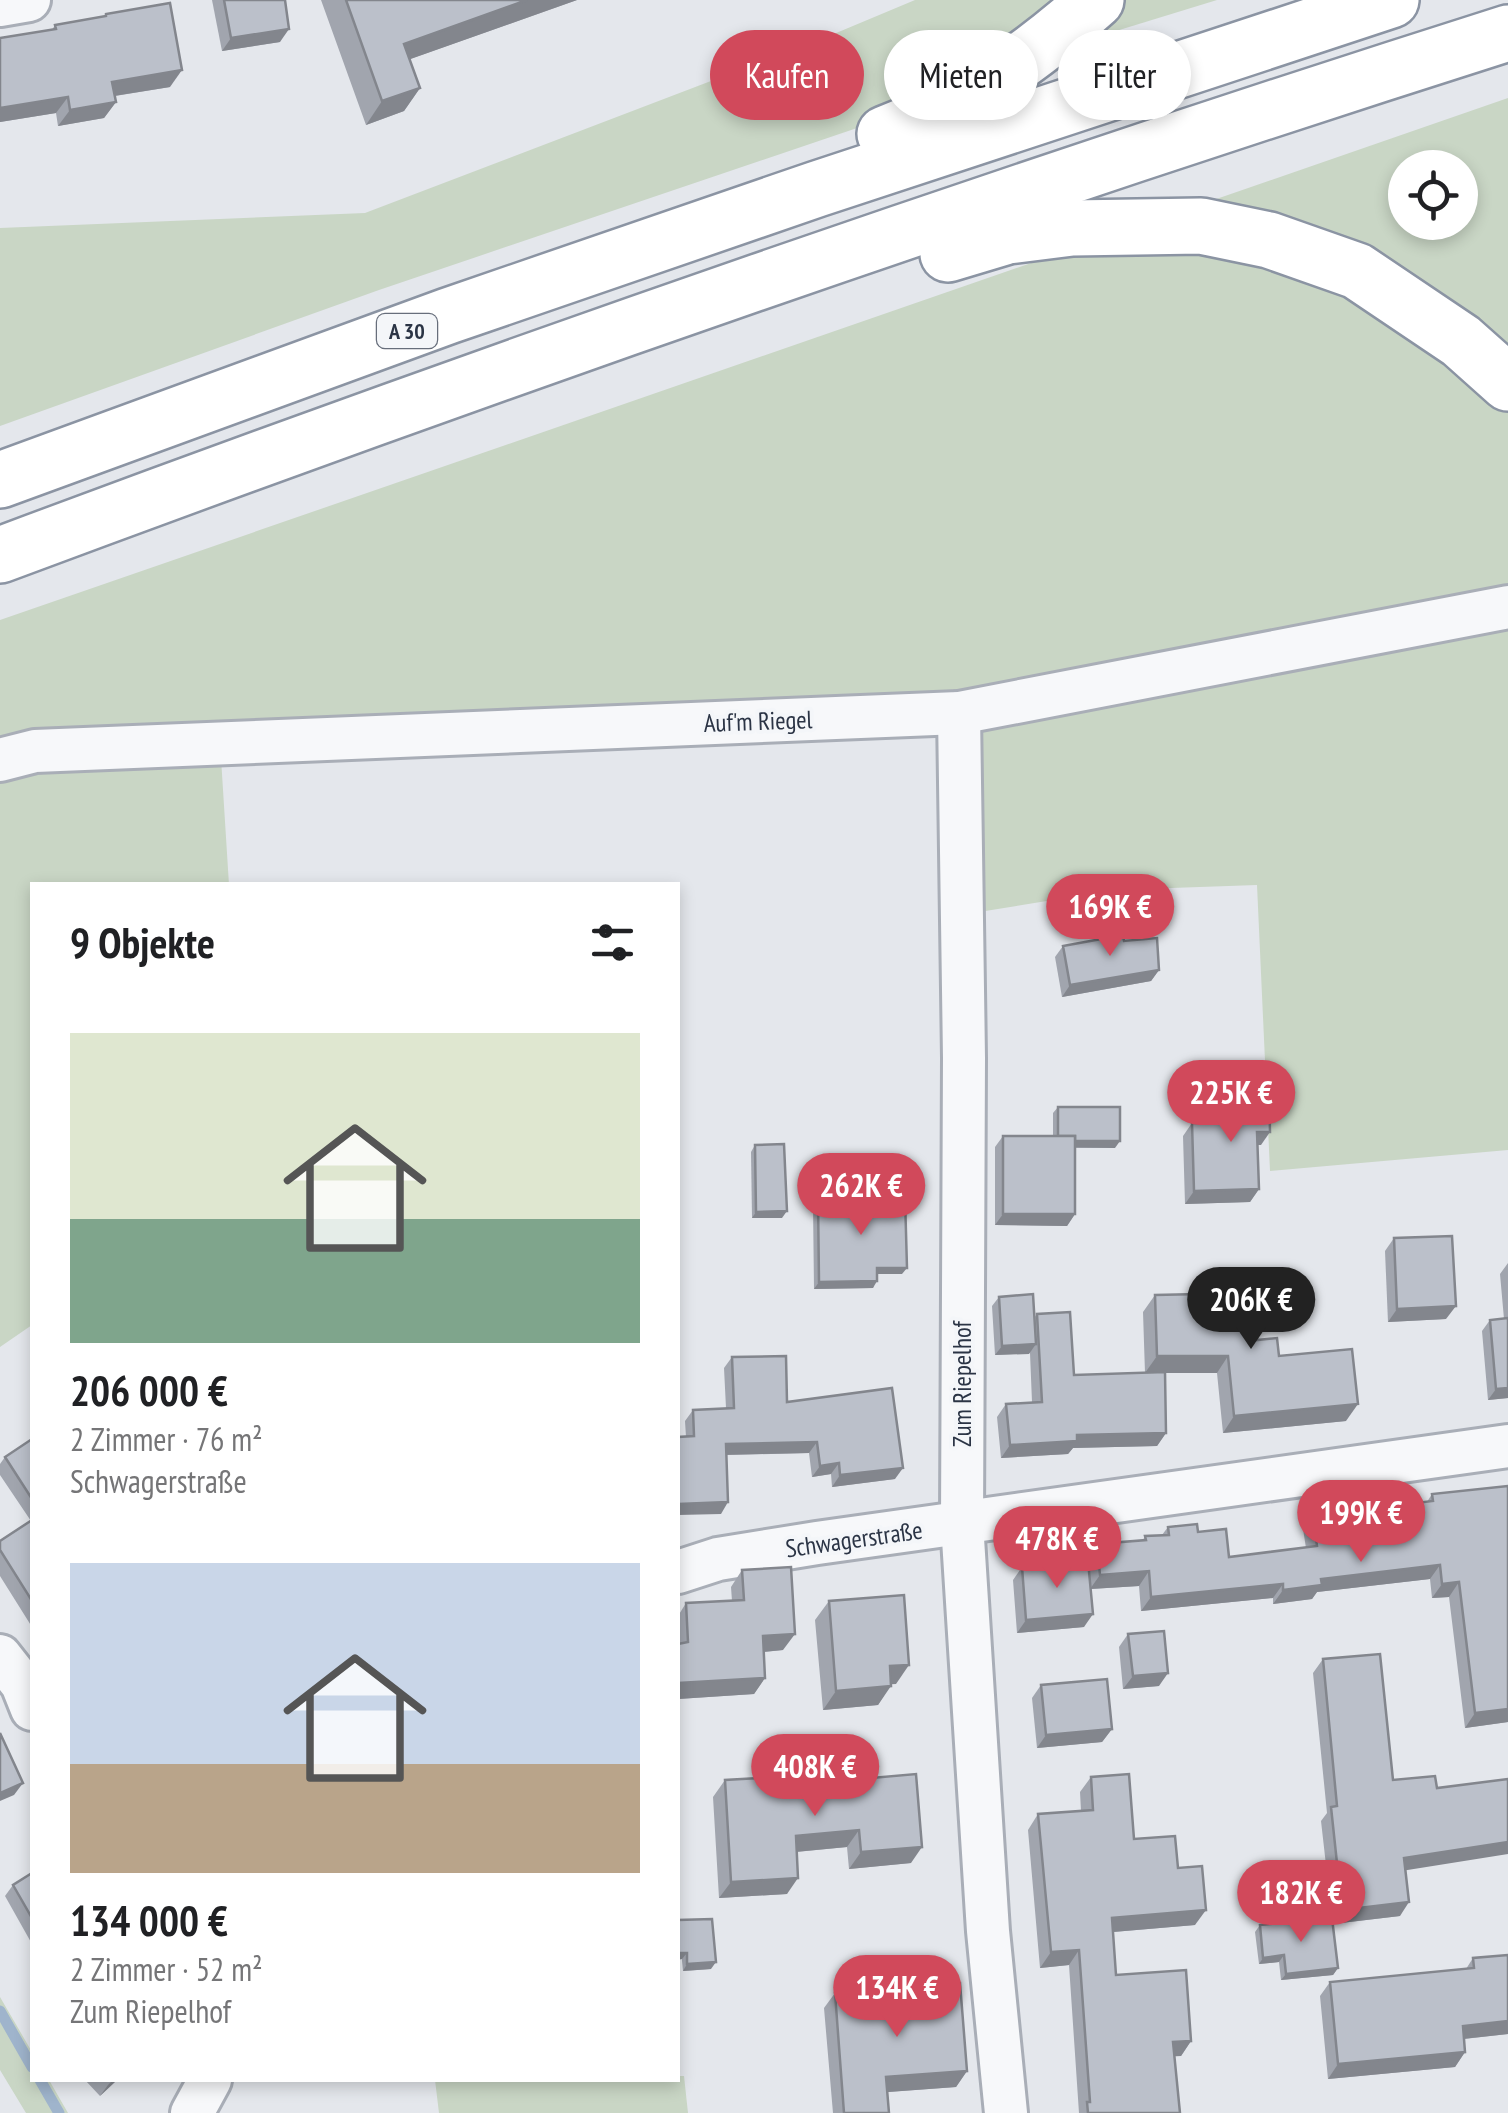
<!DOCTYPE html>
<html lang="de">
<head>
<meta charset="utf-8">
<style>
	:root { --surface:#fff; --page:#f2f2f2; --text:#202124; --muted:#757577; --accent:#d1495b }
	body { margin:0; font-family:"PT Sans Narrow",sans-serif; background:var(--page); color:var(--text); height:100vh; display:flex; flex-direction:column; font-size:38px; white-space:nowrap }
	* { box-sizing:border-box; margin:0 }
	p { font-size:32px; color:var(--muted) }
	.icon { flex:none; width:55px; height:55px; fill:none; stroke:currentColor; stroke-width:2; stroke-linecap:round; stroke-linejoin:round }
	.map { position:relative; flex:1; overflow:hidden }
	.panel { position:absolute; left:30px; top:882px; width:650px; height:1200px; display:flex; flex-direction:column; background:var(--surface); border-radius:0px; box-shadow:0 5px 15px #0003 }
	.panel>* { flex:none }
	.hud { position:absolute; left:710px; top:30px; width:648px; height:90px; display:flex; gap:20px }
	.controls { position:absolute; left:1388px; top:150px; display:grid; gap:20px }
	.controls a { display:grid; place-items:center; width:90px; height:90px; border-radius:50%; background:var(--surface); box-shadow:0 5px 15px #0003; font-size:50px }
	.price { position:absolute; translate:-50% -85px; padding:0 22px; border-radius:35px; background:var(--accent); color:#fff; font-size:32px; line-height:65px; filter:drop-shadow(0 2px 5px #0008) }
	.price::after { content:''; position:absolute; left:50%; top:60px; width:30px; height:22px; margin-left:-15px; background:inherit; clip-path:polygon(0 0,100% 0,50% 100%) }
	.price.current { background:#222; color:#fff }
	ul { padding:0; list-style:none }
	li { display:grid; align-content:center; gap:20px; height:530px; padding:0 40px }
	li span { display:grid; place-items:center; height:310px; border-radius:0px; color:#555 }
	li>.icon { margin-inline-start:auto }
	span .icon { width:180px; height:180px; fill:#fffc; stroke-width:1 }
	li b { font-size:42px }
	h2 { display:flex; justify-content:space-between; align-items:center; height:120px; padding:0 40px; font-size:42px }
	.pill { padding:0 35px; border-radius:45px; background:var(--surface); box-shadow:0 5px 15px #0003; font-size:35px; line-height:90px }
	.pill.current { background:var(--accent); color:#fff }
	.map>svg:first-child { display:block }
</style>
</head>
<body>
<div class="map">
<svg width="1508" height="2113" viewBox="0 0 1508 2113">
	<rect width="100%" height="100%" fill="#e4e7ec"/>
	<g fill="#c9d6c5" fill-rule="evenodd">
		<path d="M915 0H1057L954 81 863 126 379 290 0 426V228L365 213 829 36Z"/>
		<path d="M1120 0H1217L1077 43Z"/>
		<path d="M1508 98V1150L1270 1171 1257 885 1114 890 973 913 939 737 934 731 221 758 229 885H32V1325L0 1347V620ZM1405 168H1460V222H1405Z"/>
		<path d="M0 1997 32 2052V2080H49L68 2113H26L0 2070Z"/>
		<path d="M678 2076H684L688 2113H439L435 2080H678Z"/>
	</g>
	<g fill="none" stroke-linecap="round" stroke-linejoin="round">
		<g stroke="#9fb4cc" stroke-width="11">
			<path d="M0 2011 32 2067"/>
			<path d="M40 2080 59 2113"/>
		</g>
		<g stroke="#a9aeb7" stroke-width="48">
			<g id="minor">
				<path d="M0 5 29 0"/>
				<path d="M959 713 964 1058 962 1523 988 1931 1006 2113"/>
				<path d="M0 760 35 751 959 713 1508 607"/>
				<path d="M678 1572 718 1559 817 1543 1508 1446"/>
				<path d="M0 1656 22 1684 32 1709"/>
				<path d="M192 2113 210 2080"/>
			</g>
		</g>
		<g stroke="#8b94a3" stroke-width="60">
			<g id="motorway">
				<path d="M885 134C966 104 1032 57 1096 0"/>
				<path d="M948 254 1008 236 1072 228 1201 226 1269 240 1357 271 1461 341 1508 383"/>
				<path d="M0 480 448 316 817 189 1391 0"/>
				<path d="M0 555C498 369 1001 194 1508 33"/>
			</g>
		</g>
		<use href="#minor" stroke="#f7f8fa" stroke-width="42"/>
		<use href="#motorway" stroke="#fff" stroke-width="55"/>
	</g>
	<g fill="#a1a5ae">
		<path d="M212 0H285L280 42 222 51Z"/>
		<path d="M321 0H577L410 59 420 88 404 111 366 125Z"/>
		<path d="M106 14 170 87 115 96 116 102 104 118 58 126 56 113 0 122V38L52 30 55 25 104 17Z"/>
		<path d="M1063 946 1159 970 1151 981 1062 997 1055 957Z"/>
		<path d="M1229 1092 1261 1145H1258L1259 1189 1250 1202 1185 1204 1183 1136 1192 1123H1220V1105Z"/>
		<path d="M1058 1107 1115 1148H1075V1214L1067 1226 995 1225V1147L1003 1136H1053V1113Z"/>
		<path d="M755 1145 782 1218H752L751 1152Z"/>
		<path d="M818 1198 902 1274H877L873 1288 814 1289 813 1205Z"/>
		<path d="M1394 1238 1446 1319 1388 1322 1385 1251Z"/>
		<path d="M1508 1263V1398L1488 1400 1482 1331 1490 1320 1504 1319 1500 1274Z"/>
		<path d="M1200 1284 1257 1340 1279 1356 1346 1421 1223 1433 1217 1373H1165L1166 1433 1157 1446 1073 1448 1068 1454 1001 1458 997 1417 1006 1404 1032 1402 1030 1353 995 1355 992 1306 999 1297 1034 1318 1037 1314 1074 1375 1145 1373 1143 1312 1155 1295 1193 1294Z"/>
		<path d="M732 1357 787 1402 895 1479 832 1487 831 1474 812 1477 809 1453 727 1455 721 1514 686 1437 685 1421 693 1410 726 1408 724 1368Z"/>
		<path d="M32 1439V1627L0 1576V1541L31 1521 0 1475V1464L5 1457Z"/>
		<path d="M1508 1486V1722L1465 1728 1449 1597 1432 1598 1430 1579 1317 1592 1312 1599 1273 1604V1598L1141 1611 1139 1586 1091 1589 1084 1627 1017 1633 1013 1580 1022 1567 1087 1561V1558L1097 1544 1143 1540 1145 1536 1162 1535 1168 1527 1198 1532 1229 1557 1306 1548 1303 1529 1313 1515 1427 1502 1432 1494Z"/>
		<path d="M742 1570 783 1650 764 1652 765 1678 754 1694 678 1699V1616L686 1603 732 1601 731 1587Z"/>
		<path d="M829 1601 896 1684H891L878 1705 823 1710 815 1620Z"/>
		<path d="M1128 1634 1159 1686 1123 1689 1119 1647Z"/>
		<path d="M1323 1659 1393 1780 1406 1870 1400 1916 1333 1924 1338 1968 1333 1975 1281 1980 1279 1962 1259 1964 1255 1932 1260 1925 1332 1918 1321 1821 1327 1813 1313 1673Z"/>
		<path d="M1041 1685 1112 1729 1102 1742 1037 1748 1032 1698Z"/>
		<path d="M1091 1777 1134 1839 1178 1868 1195 1925 1113 1932 1116 1975 1191 2041 1181 2056H1174L1180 2113H1079L1069 1965 1040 1968 1028 1830 1038 1814 1081 1811 1080 1792Z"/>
		<path d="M725 1780 792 1785 911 1863 849 1869 847 1847 796 1852 787 1894 719 1898 713 1797Z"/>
		<path d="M32 1873V1944L5 1896 13 1885Z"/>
		<path d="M678 1920 711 1969 683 1971Z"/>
		<path d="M1508 1955V2034L1464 2039 1465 2052 1455 2067 1328 2079 1320 1996 1330 1982 1466 1969 1473 1958Z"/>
		<path d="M835 1993 967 2071 956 2087 887 2092 889 2113H833L824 2008Z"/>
		<path d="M85 2080H117L100 2096Z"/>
	</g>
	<g fill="#83868d">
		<path d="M527 0H577L388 67 404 44Z"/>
		<path d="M289 29 280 42 222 51 231 38Z"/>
		<path d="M182 70 170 87 101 98 112 82Z"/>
		<path d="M420 88 404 111 366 125 382 101Z"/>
		<path d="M68 97 56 113 0 122V108Z"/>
		<path d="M116 102 104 118 58 126 70 110Z"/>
		<path d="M1159 970 1151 981 1062 997 1070 985Z"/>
		<path d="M1257 1132H1270L1261 1145H1248Z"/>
		<path d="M1058 1141H1120L1115 1148 1053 1147Z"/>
		<path d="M1259 1189 1250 1202 1185 1204 1194 1191Z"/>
		<path d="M787 1211 782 1218H752L756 1212Z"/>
		<path d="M1003 1214H1075L1067 1226 995 1225Z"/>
		<path d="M877 1268H907L902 1274H873Z"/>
		<path d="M877 1281 873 1288 814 1289 819 1282Z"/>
		<path d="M1456 1306 1446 1319 1388 1322 1397 1309Z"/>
		<path d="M1036 1344 1029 1354 995 1355 1002 1346Z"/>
		<path d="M1157 1356H1228L1217 1373H1145Z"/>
		<path d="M1508 1388V1398L1488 1400 1496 1389Z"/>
		<path d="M1358 1404 1346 1421 1223 1433 1234 1416Z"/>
		<path d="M1166 1433 1157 1446 1073 1448 1068 1454 1001 1458 1010 1445 1077 1435Z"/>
		<path d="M817 1442 809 1453 718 1455 726 1444Z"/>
		<path d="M839 1463 831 1474 812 1477 820 1466Z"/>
		<path d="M903 1468 895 1479 832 1487 840 1475Z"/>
		<path d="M728 1502 721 1514 678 1515V1504Z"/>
		<path d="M1440 1565 1430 1579 1317 1592 1312 1599 1273 1604 1283 1590 1321 1579Z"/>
		<path d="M1149 1571 1139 1586 1090 1589 1100 1575Z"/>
		<path d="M1459 1582 1449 1597 1432 1598 1442 1584Z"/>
		<path d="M1283 1584 1273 1598 1141 1611 1151 1597Z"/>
		<path d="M1093 1614 1084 1627 1017 1633 1026 1620Z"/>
		<path d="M795 1634 783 1650 751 1653 763 1636Z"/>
		<path d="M909 1665 896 1684 877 1685 890 1666Z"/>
		<path d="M1168 1673 1159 1686 1123 1689 1133 1676Z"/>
		<path d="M765 1678 754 1694 678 1699V1683Z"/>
		<path d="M891 1686 878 1705 823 1710 836 1691Z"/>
		<path d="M1508 1709V1722L1465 1728 1475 1713Z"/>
		<path d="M1112 1729 1102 1742 1037 1748 1046 1735Z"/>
		<path d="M23 1783 14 1795 0 1801V1793Z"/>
		<path d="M859 1830 847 1847 784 1853 796 1836Z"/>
		<path d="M1508 1842V1854L1395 1872 1404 1858Z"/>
		<path d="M922 1847 911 1863 849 1869 861 1852Z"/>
		<path d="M798 1878 787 1894 719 1898 731 1882Z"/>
		<path d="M1409 1902 1400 1916 1332 1924 1342 1910Z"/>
		<path d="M1206 1910 1195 1925 1101 1933 1112 1918Z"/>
		<path d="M1079 1950 1069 1965 1040 1968 1051 1952Z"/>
		<path d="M678 1953H687L682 1959 678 1960Z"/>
		<path d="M1284 1955 1279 1962 1259 1964 1263 1958Z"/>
		<path d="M716 1962 711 1969 683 1971 687 1964Z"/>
		<path d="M1338 1968 1333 1975 1281 1980 1286 1974Z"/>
		<path d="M1508 2021V2034L1453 2040 1463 2026Z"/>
		<path d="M1191 2041 1181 2056 1162 2057 1173 2042Z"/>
		<path d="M1465 2052 1455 2067 1328 2079 1338 2064Z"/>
		<path d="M967 2071 956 2087 875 2093 886 2077Z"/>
		<path d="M113 2080H117L100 2096 108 2085Z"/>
	</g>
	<g fill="#bbc0ca" stroke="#83868d" stroke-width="2.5">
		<path d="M224 0H285L289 29 231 38Z"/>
		<path d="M346 0H527L404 44 420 88 382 101Z"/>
		<path d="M170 3 182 70 112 82 116 102 70 110 68 97 0 108V38L56 29 55 25 106 16V14Z"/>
		<path d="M1123 935 1124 941 1157 938 1159 970 1070 985 1063 946Z"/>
		<path d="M1269 1091 1270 1132H1257L1259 1189 1194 1191 1192 1123 1230 1122 1229 1092Z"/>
		<path d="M1058 1107H1120V1141H1075V1136H1058Z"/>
		<rect x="1003" y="1136" width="72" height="78"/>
		<path d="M784 1144 787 1211 756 1212 755 1145Z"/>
		<path d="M905 1197 907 1268H877V1281L819 1282 818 1198Z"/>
		<path d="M1452 1236 1456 1306 1397 1309 1394 1238Z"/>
		<path d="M1256 1283 1257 1340 1277 1338 1279 1356 1352 1349 1358 1404 1234 1416 1228 1356H1157L1155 1295 1200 1294V1284Z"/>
		<path d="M1033 1294 1036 1344 1002 1346 999 1297Z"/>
		<path d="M1070 1312 1074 1375 1165 1372 1166 1433 1077 1435V1441L1010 1445 1006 1404 1042 1402 1037 1314Z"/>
		<path d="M1508 1318V1388L1496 1389 1490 1320Z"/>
		<path d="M786 1356 787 1402 892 1388 903 1468 840 1475 839 1463 820 1466 817 1442 726 1444 728 1502 678 1504V1437L694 1436 693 1410 734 1408 732 1357Z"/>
		<path d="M32 1439V1499L5 1457Z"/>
		<path d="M1508 1486V1709L1475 1713 1459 1582 1442 1584 1440 1565 1321 1579 1322 1585 1283 1590V1584L1151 1597 1149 1571 1100 1575 1097 1544 1146 1540 1145 1536 1169 1535 1168 1527 1197 1524 1198 1532 1226 1529 1229 1557 1317 1546 1313 1515 1433 1501 1432 1494Z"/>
		<path d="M32 1520V1601L0 1550V1541Z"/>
		<path d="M1088 1561 1093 1614 1026 1620 1022 1567Z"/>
		<path d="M791 1567 795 1634 763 1636 765 1678 678 1683V1644L688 1642 686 1603 744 1600 742 1570Z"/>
		<path d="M904 1595 909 1665 890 1666 891 1686 836 1691 829 1601Z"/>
		<path d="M1164 1631 1168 1673 1133 1676 1128 1634Z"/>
		<path d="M1380 1654 1393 1780 1435 1776 1437 1788 1508 1779V1842L1404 1858 1409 1902 1342 1910 1331 1807 1337 1806 1323 1659Z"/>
		<path d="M1107 1679 1112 1729 1046 1735 1041 1685Z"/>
		<path d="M0 1733 23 1783 0 1793Z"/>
		<path d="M916 1774 922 1847 861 1852 859 1830 796 1836 798 1878 731 1882 725 1780 792 1776V1785Z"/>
		<path d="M1129 1774 1134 1839 1175 1836 1178 1868 1202 1866 1206 1910 1112 1918 1116 1975 1186 1970 1191 2041 1173 2042 1180 2113H1088L1087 2102H1090L1079 1950 1051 1952 1038 1814 1093 1810 1091 1777Z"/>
		<path d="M32 1873V1918L13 1885Z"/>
		<path d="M1332 1918 1338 1968 1286 1974 1284 1955 1263 1958 1260 1925Z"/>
		<path d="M712 1919 716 1962 687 1964V1953H678V1920Z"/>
		<path d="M1508 1955V2021L1463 2026 1465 2052 1338 2064 1330 1982 1474 1968 1473 1958Z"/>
		<path d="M960 1983 967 2071 886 2077 889 2113H844L835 1993Z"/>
	</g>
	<g text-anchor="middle" stroke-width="8" stroke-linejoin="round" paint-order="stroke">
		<rect fill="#f4f6f9" stroke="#676e7b" stroke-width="2.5" x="377" y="314" width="60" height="34" rx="8"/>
		<g font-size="22" font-weight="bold" fill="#2b3445">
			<text x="407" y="339">A 30</text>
		</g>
		<g font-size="25" fill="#2b3445" stroke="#f4f6f9">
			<text transform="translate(758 721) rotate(-2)" y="9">Auf'm Riegel</text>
			<text transform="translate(962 1384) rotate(-90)" y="9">Zum Riepelhof</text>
			<text transform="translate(854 1539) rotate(-8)" y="9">Schwagerstraße</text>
		</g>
	</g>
</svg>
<div class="controls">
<a><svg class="icon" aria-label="locate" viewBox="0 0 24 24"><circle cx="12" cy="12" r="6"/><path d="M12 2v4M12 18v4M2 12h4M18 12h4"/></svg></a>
</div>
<b class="price" style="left:1110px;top:959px">169K €</b>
<b class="price" style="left:1231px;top:1145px">225K €</b>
<b class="price" style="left:861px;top:1238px">262K €</b>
<b class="price current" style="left:1251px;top:1352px">206K €</b>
<b class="price" style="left:1361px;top:1565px">199K €</b>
<b class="price" style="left:1057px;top:1591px">478K €</b>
<b class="price" style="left:815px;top:1819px">408K €</b>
<b class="price" style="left:1301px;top:1945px">182K €</b>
<b class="price" style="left:897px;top:2040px">134K €</b>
<div class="hud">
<a class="pill current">Kaufen</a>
<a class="pill">Mieten</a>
<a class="pill">Filter</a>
</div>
<section class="panel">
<h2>9 Objekte<svg class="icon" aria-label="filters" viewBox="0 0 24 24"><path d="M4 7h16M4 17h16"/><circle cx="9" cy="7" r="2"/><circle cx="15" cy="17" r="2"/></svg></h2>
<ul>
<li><span style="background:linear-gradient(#dfe7d0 60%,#7fa58c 0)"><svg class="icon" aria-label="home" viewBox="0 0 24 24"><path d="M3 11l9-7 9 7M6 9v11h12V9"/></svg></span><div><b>206 000 €</b><p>2 Zimmer · 76 m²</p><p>Schwagerstraße</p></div></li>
<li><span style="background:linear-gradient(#c9d6e8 65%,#b9a48a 0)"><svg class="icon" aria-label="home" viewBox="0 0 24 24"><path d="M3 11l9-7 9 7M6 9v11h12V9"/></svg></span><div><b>134 000 €</b><p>2 Zimmer · 52 m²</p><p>Zum Riepelhof</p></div></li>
</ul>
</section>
</div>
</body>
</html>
